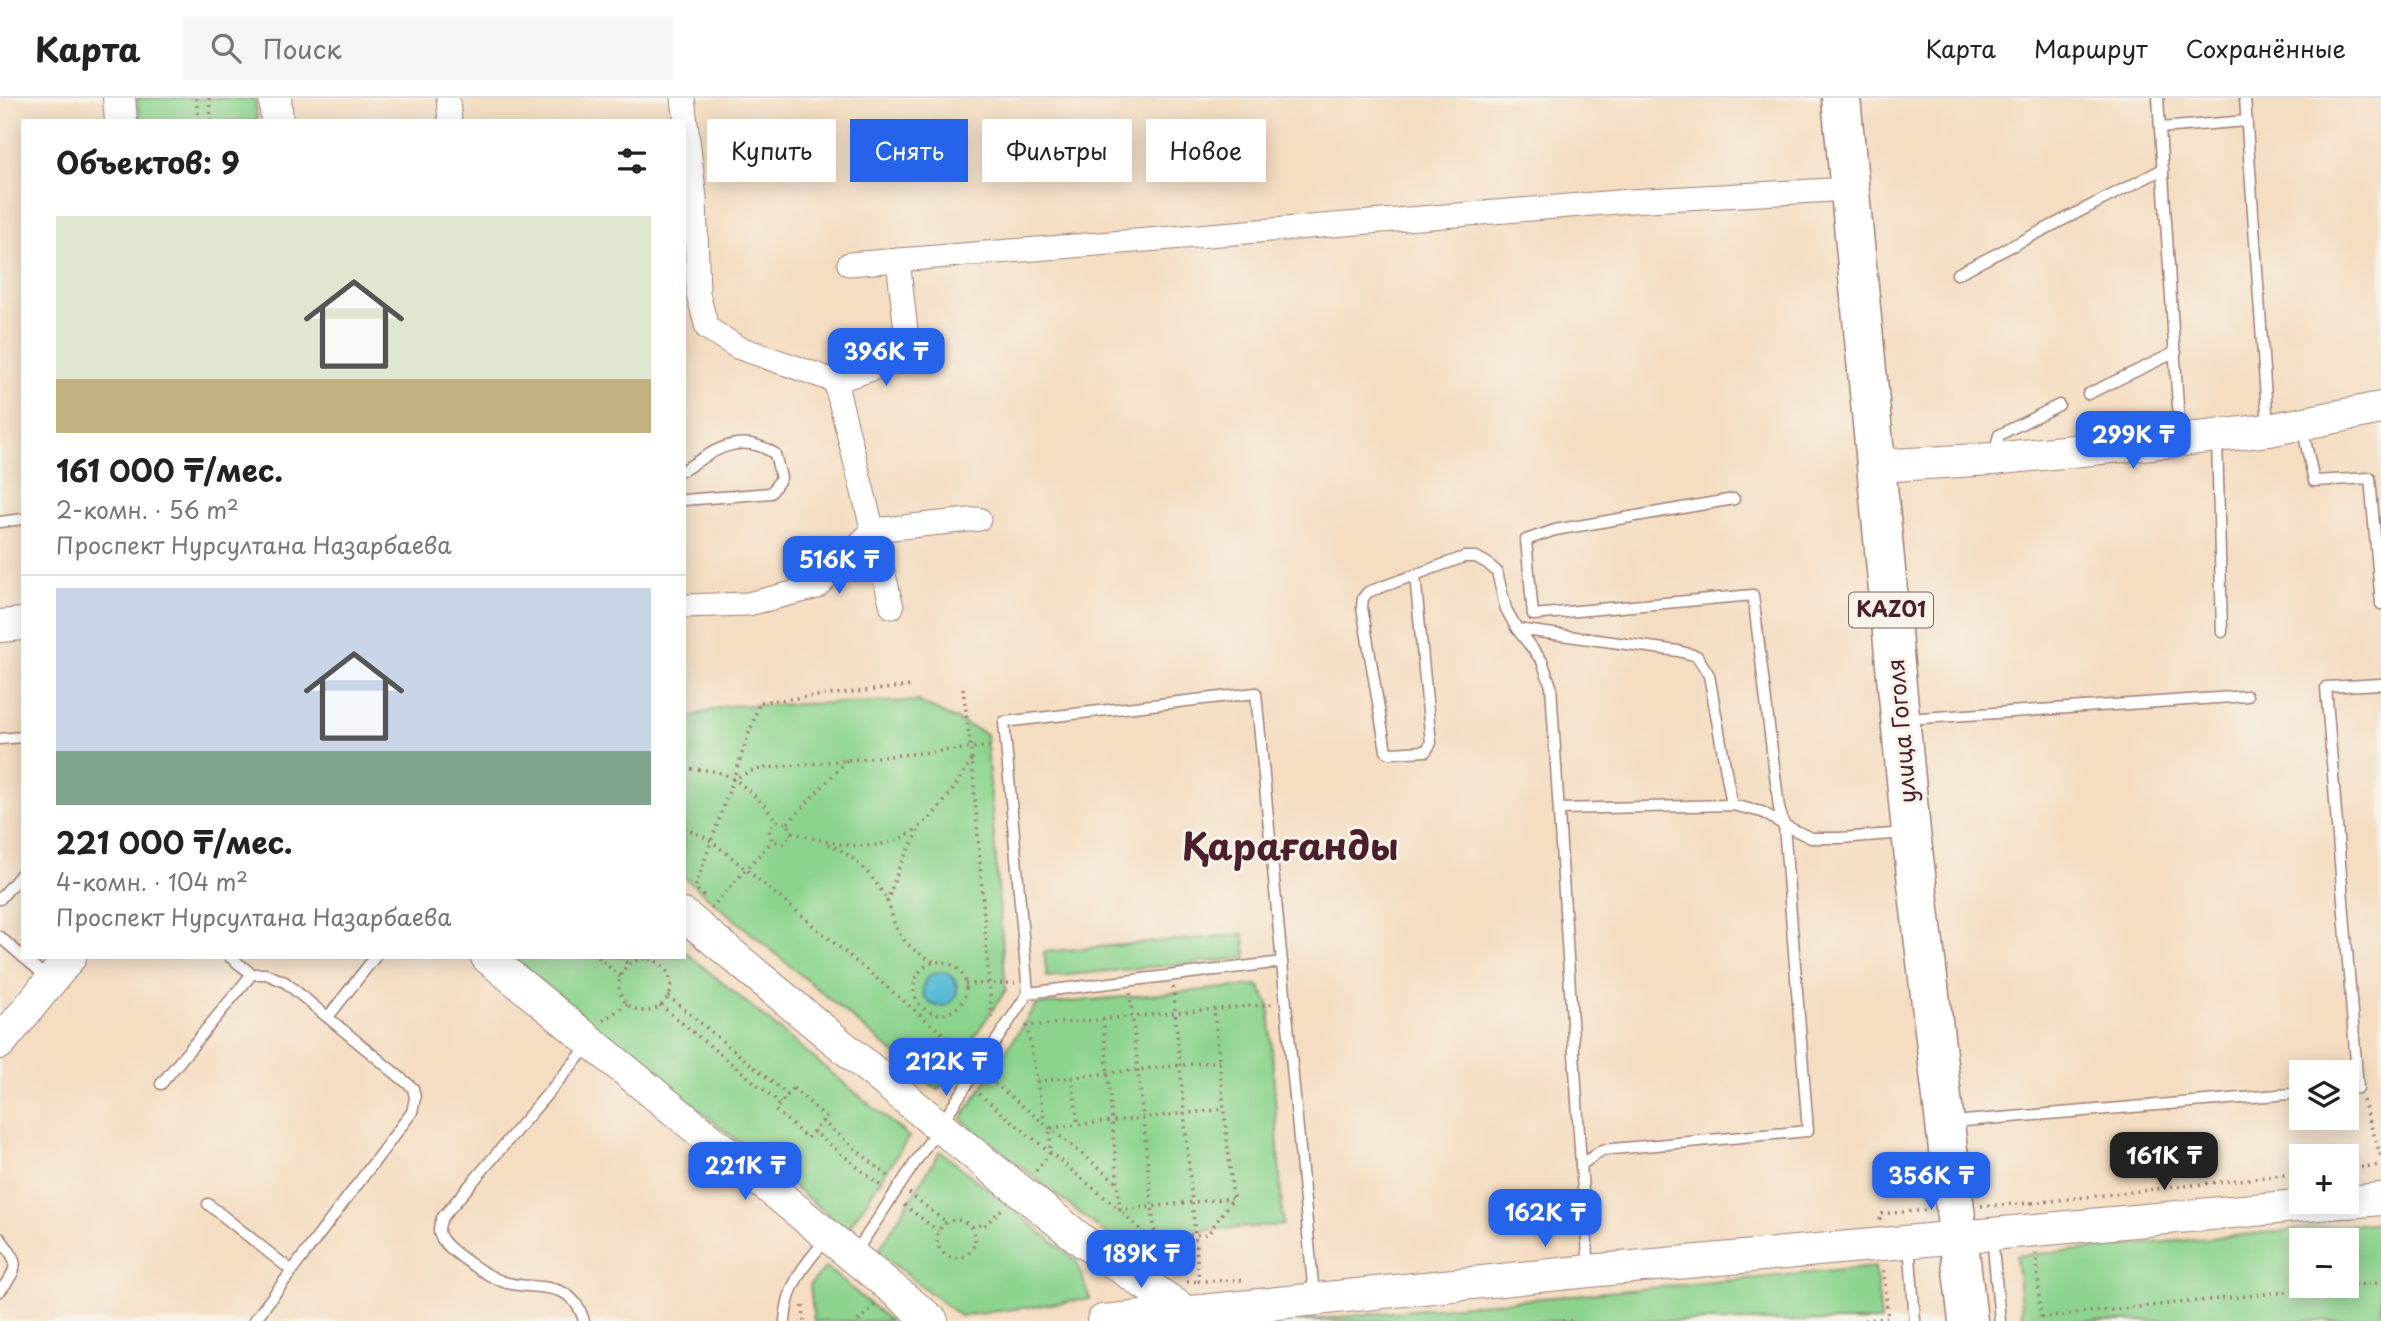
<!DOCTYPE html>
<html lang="ru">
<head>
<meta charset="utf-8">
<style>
	:root { --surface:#fff; --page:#f6f6f6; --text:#222; --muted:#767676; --line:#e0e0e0; --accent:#2563eb }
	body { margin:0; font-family:"Playpen Sans",sans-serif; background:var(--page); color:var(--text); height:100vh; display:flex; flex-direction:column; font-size:26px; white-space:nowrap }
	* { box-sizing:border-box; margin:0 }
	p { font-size:23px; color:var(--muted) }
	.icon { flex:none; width:38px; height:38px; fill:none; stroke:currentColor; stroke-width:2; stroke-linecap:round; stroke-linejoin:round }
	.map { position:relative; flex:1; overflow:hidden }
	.details { position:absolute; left:21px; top:21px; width:665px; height:840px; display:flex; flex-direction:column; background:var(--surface); border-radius:0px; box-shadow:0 4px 18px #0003 }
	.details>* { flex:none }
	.hud { position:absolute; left:707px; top:21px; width:665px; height:63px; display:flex; gap:14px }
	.controls { position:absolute; left:2289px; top:962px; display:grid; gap:14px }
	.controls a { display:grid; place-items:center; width:70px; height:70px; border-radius:0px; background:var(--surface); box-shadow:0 4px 18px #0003; font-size:35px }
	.price { position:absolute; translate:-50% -60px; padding:0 16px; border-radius:14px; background:var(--accent); color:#fff; font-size:23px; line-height:46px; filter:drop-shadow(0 2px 4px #0008) }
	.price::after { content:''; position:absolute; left:50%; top:42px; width:21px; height:16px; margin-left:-10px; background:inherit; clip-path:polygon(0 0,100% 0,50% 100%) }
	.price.on { background:#222; color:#fff }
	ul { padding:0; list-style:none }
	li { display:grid; align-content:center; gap:14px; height:371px; padding:0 35px }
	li+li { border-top:2px solid var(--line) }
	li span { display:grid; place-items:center; height:217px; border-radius:0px; color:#555 }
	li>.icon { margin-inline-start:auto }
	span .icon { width:126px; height:126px; fill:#fffc; stroke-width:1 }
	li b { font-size:30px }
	h2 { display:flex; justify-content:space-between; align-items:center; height:84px; padding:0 35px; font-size:30px }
	.chip { padding:0 24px; border-radius:0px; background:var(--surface); box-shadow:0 4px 18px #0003; font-size:24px; line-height:63px }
	.chip.on { background:var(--accent); color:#fff }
	header { display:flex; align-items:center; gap:42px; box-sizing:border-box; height:98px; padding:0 35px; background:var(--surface); border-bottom:2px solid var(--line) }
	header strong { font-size:33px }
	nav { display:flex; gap:38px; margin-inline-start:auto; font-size:24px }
	.search { width:490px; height:63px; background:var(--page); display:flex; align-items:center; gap:18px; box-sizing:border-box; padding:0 24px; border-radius:0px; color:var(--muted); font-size:26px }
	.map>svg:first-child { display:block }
</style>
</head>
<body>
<header>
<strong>Карта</strong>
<div class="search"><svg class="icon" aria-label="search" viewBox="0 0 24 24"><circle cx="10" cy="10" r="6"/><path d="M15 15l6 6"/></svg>Поиск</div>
<nav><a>Карта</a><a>Маршрут</a><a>Сохранённые</a></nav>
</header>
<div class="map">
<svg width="2381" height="1223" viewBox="0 0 2381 1223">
	<rect width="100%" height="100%" fill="#f7f3e8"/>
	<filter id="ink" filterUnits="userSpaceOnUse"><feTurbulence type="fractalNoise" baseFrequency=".0143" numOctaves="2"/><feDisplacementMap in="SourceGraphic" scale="14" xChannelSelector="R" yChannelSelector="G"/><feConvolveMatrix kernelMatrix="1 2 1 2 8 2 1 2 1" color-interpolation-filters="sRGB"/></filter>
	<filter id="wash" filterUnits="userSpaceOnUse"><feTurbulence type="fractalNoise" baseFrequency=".00686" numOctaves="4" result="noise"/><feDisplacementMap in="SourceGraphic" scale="28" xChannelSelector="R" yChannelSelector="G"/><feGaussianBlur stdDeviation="1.57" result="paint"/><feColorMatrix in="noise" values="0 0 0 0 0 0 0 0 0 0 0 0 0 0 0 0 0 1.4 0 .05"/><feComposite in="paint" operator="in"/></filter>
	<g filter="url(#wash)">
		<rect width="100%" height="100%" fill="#f4ddc1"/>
		<g fill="#8cd48e" stroke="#6b7a5c" stroke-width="2" fill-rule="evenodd">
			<path d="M137 0H255L257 23H139Z"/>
			<path d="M917 603 986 636 1006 892 938 992 684 779V621L725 608Z"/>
			<path d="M1244 836 1246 860 1047 879 1044 854Z"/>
			<path d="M684 853 909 1039 847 1132 511 859H684Z"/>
			<path d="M1258 887 1269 906 1283 1127 1144 1136V1153L1129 1154 961 1021 1036 907Z"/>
			<path d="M940 1053 1076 1162 1090 1201 960 1218 878 1154Z"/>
			<path d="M2381 1124V1223H2023L2016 1158ZM2301 1143H2347V1188H2301Z"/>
			<path d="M826 1169 890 1223H814L810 1187Z"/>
			<path d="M1875 1169 1881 1223H1297Z"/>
		</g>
		<circle fill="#57bcd5" stroke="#506e80" stroke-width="2" cx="940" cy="891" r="17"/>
	</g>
	<g filter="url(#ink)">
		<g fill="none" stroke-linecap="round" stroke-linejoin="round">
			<g stroke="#9f7e76" stroke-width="13">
				<g id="lane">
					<path d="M2158 0 2180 339"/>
					<path d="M2245 0 2268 329"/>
					<path d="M2160 30 2247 23"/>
					<path d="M1957 176 2163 71"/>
					<path d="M2088 296 2176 254"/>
					<path d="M2302 328 2314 383 2370 380 2381 506"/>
					<path d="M2217 340 2222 534"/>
					<path d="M1994 358 1999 337 2059 307"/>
					<path d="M684 372C714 352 741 333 775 356L781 380 771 395 684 402"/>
					<path d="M1734 401 1555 432 1526 442 1533 517 1753 497 1779 710 1784 727 1811 740H1841L1905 735"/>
					<path d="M0 424 23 421"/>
					<path d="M1415 477 1431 645 1426 653 1390 655 1386 653 1362 509 1363 500 1368 494 1464 459H1476L1487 465 1497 474 1506 511 1517 531 1542 563 1551 588 1581 1067"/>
					<path d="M1517 531 1678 553 1697 558 1709 577 1732 707"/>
					<path d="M1907 621 2247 598"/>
					<path d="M0 641 23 639"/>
					<path d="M1559 711 1732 707 1762 714 1784 727 1808 1033 1602 1052 1581 1067 1589 1171"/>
					<path d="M0 801 23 774"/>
					<path d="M0 839 23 859"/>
					<path d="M23 859 49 881"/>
					<path d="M230 859 252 876H266L285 884 413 990 415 1000 412 1014 254 1223"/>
					<path d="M1028 895 1282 864"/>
					<path d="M328 919 375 859"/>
					<path d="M161 986 252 876"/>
					<path d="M2347 991 2358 990 2326 589 2381 586"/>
					<path d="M1952 1024 2301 995"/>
					<path d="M208 1106 292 1173"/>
					<path d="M1992 1138 2000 1223"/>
					<path d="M0 1140C19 1165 20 1168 0 1193"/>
					<path d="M1909 1146 1915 1223"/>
					<path d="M855 1155 1028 895 1004 624 1256 595 1314 1197"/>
					<path d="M584 1223C571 1178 534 1194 504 1184 488 1179 451 1154 442 1141 437 1134 439 1128 442 1120L589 947"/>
					<path d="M785 1223C787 1188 804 1166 827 1141"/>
				</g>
			</g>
			<g stroke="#9f7e76" stroke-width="25">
				<g id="street">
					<path d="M448 0 450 23"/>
					<path d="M683 0 695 100 698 196 707 230 737 249 835 283"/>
					<path d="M849 166 1630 103 1850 91"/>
					<path d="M684 508 748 506 817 489 873 432 979 421"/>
					<path d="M892 509 835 283 909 259 898 162"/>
				</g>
			</g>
			<g stroke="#9f7e76" stroke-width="34">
				<g id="secondary">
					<path d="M119 0 121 23"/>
					<path d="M275 0 277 23"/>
					<path d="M1877 368 1993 361 2180 342 2269 332 2381 310"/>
					<path d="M0 528 23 526"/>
					<path d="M684 817 939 1028 1084 1144 1186 1214 1187 1222"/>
					<path d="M487 859 932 1223"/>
					<path d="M0 945 70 859"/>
					<path d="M2347 1104 2381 1101"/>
					<path d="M1103 1223 1589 1173 2341 1104"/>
				</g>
			</g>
			<g stroke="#9f7e76" stroke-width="41">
				<path id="highway" d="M1841 0 1911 734 1968 1223"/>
			</g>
			<g stroke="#9f7e76" stroke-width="3.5" stroke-dasharray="2 5" stroke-linecap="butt">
				<path d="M196 0 199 23"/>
				<path d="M209 0 211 23"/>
				<path d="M963 590 972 660 992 924"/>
				<path d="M684 670C696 672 712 671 723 676 743 684 764 705 776 723L788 725 792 736 784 745 772 743 769 732 776 723"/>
				<path d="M732 682 751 673 765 670 993 648"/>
				<path d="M788 725 848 661"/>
				<path d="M684 730 707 740 730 758 943 936 968 960"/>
				<path d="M792 734C887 765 925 745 972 660"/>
				<path d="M828 746C853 756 875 779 887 803 891 811 892 821 896 829 903 846 920 857 936 865"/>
				<path d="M704 798 695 790 760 604 912 588"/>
				<path d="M887 804 900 767 919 733"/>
				<path d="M711 810 772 743"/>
				<path d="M598 859 620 879"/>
				<path d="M620 859 629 867"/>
				<circle cx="645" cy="887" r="26"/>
				<circle cx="940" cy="890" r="26"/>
				<path d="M965 886 1015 885"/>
				<path d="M1173 889 1199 1183 1243 1182"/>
				<path d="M1130 895 1158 1166"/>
				<path d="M668 898 788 997"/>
				<path d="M660 907 780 1005"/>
				<path d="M1103 921 1120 1112 1149 1140 1208 1136 1233 1100 1214 911"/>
				<path d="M603 923 627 906"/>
				<path d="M1072 979 1078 1027"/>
				<path d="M989 981 1118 1085"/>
				<path d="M1037 983 1219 963"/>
				<path d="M793 990 826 1019 807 1040 775 1012Z"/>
				<path d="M979 996 1120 1112 1232 1100"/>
				<path d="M2363 1002 2381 1059"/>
				<path d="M822 1023 890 1080"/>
				<path d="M1045 1026 1027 928 1273 906"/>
				<path d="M813 1033 882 1089"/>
				<path d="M2347 1071 2381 1067"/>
				<path d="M1036 1073 1050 1055V1030L1224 1011"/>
				<path d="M909 1095 946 1124"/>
				<path d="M2032 1105 2301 1075"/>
				<path d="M904 1107 938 1133"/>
				<path d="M1981 1108 2032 1105V1109"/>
				<circle cx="956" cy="1141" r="19"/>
				<path d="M1880 1122V1116L1928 1112"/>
				<path d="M972 1129 977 1126 984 1128 1003 1110"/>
				<path d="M2036 1155 2041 1223"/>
				<path d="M1884 1172 1888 1223"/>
				<path d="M1187 1184 1199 1183"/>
				<path d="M2347 1188 2381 1185"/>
				<path d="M803 1208 804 1223"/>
				<path d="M2041 1219 2345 1188"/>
				<path d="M858 1223 875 1207"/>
				<path d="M1562 1223H1571"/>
				<path d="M1858 1223 1887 1220"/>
			</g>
			<use href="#lane" stroke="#fff" stroke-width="10"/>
			<use href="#street" stroke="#fff" stroke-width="23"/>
			<use href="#secondary" stroke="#fff" stroke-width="32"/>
			<use href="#highway" stroke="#fff" stroke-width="38"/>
		</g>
	</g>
	<g text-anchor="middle" stroke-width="6" stroke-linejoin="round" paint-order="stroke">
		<rect fill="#f7f3e8" stroke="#7e5f64" stroke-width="2" x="1849" y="494.5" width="84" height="35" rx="5"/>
		<g font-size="21" font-weight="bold" fill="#4a1f2b">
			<text x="1891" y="519">KАZ01</text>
		</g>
		<g font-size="23" fill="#4a1f2b" stroke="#f7f3e8">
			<text transform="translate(1902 633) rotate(-95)" y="8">улица Гоголя</text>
		</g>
		<g font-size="37" font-weight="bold" fill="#4a1f2b" stroke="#f7f3e8">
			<text x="1290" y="762">Қарағанды</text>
		</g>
	</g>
</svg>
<div class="controls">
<a><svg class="icon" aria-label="layers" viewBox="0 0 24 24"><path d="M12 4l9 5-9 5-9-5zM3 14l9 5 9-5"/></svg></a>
<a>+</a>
<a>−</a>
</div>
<b class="price" style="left:886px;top:290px">396K ₸</b>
<b class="price" style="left:2133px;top:373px">299K ₸</b>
<b class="price" style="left:839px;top:498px">516K ₸</b>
<b class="price" style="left:946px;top:1000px">212K ₸</b>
<b class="price on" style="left:2164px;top:1094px">161K ₸</b>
<b class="price" style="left:745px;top:1104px">221K ₸</b>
<b class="price" style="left:1931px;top:1114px">356K ₸</b>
<b class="price" style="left:1545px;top:1151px">162K ₸</b>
<b class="price" style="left:1141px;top:1192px">189K ₸</b>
<div class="hud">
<a class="chip">Купить</a>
<a class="chip on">Снять</a>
<a class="chip">Фильтры</a>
<a class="chip">Новое</a>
</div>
<section class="details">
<h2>Объектов: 9<svg class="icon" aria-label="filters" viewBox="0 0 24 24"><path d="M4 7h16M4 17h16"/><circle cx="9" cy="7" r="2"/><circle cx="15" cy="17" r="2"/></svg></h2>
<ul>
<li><span style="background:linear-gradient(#dfe7d0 75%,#c2b280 0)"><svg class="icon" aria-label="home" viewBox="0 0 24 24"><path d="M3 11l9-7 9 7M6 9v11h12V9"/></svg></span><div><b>161 000 ₸/мес.</b><p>2-комн. · 56 m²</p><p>Проспект Нурсултана Назарбаева</p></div></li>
<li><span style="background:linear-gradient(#c9d6e8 75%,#7fa58c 0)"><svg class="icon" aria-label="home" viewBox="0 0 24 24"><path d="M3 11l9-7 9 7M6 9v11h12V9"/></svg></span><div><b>221 000 ₸/мес.</b><p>4-комн. · 104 m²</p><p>Проспект Нурсултана Назарбаева</p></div></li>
</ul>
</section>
</div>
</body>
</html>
